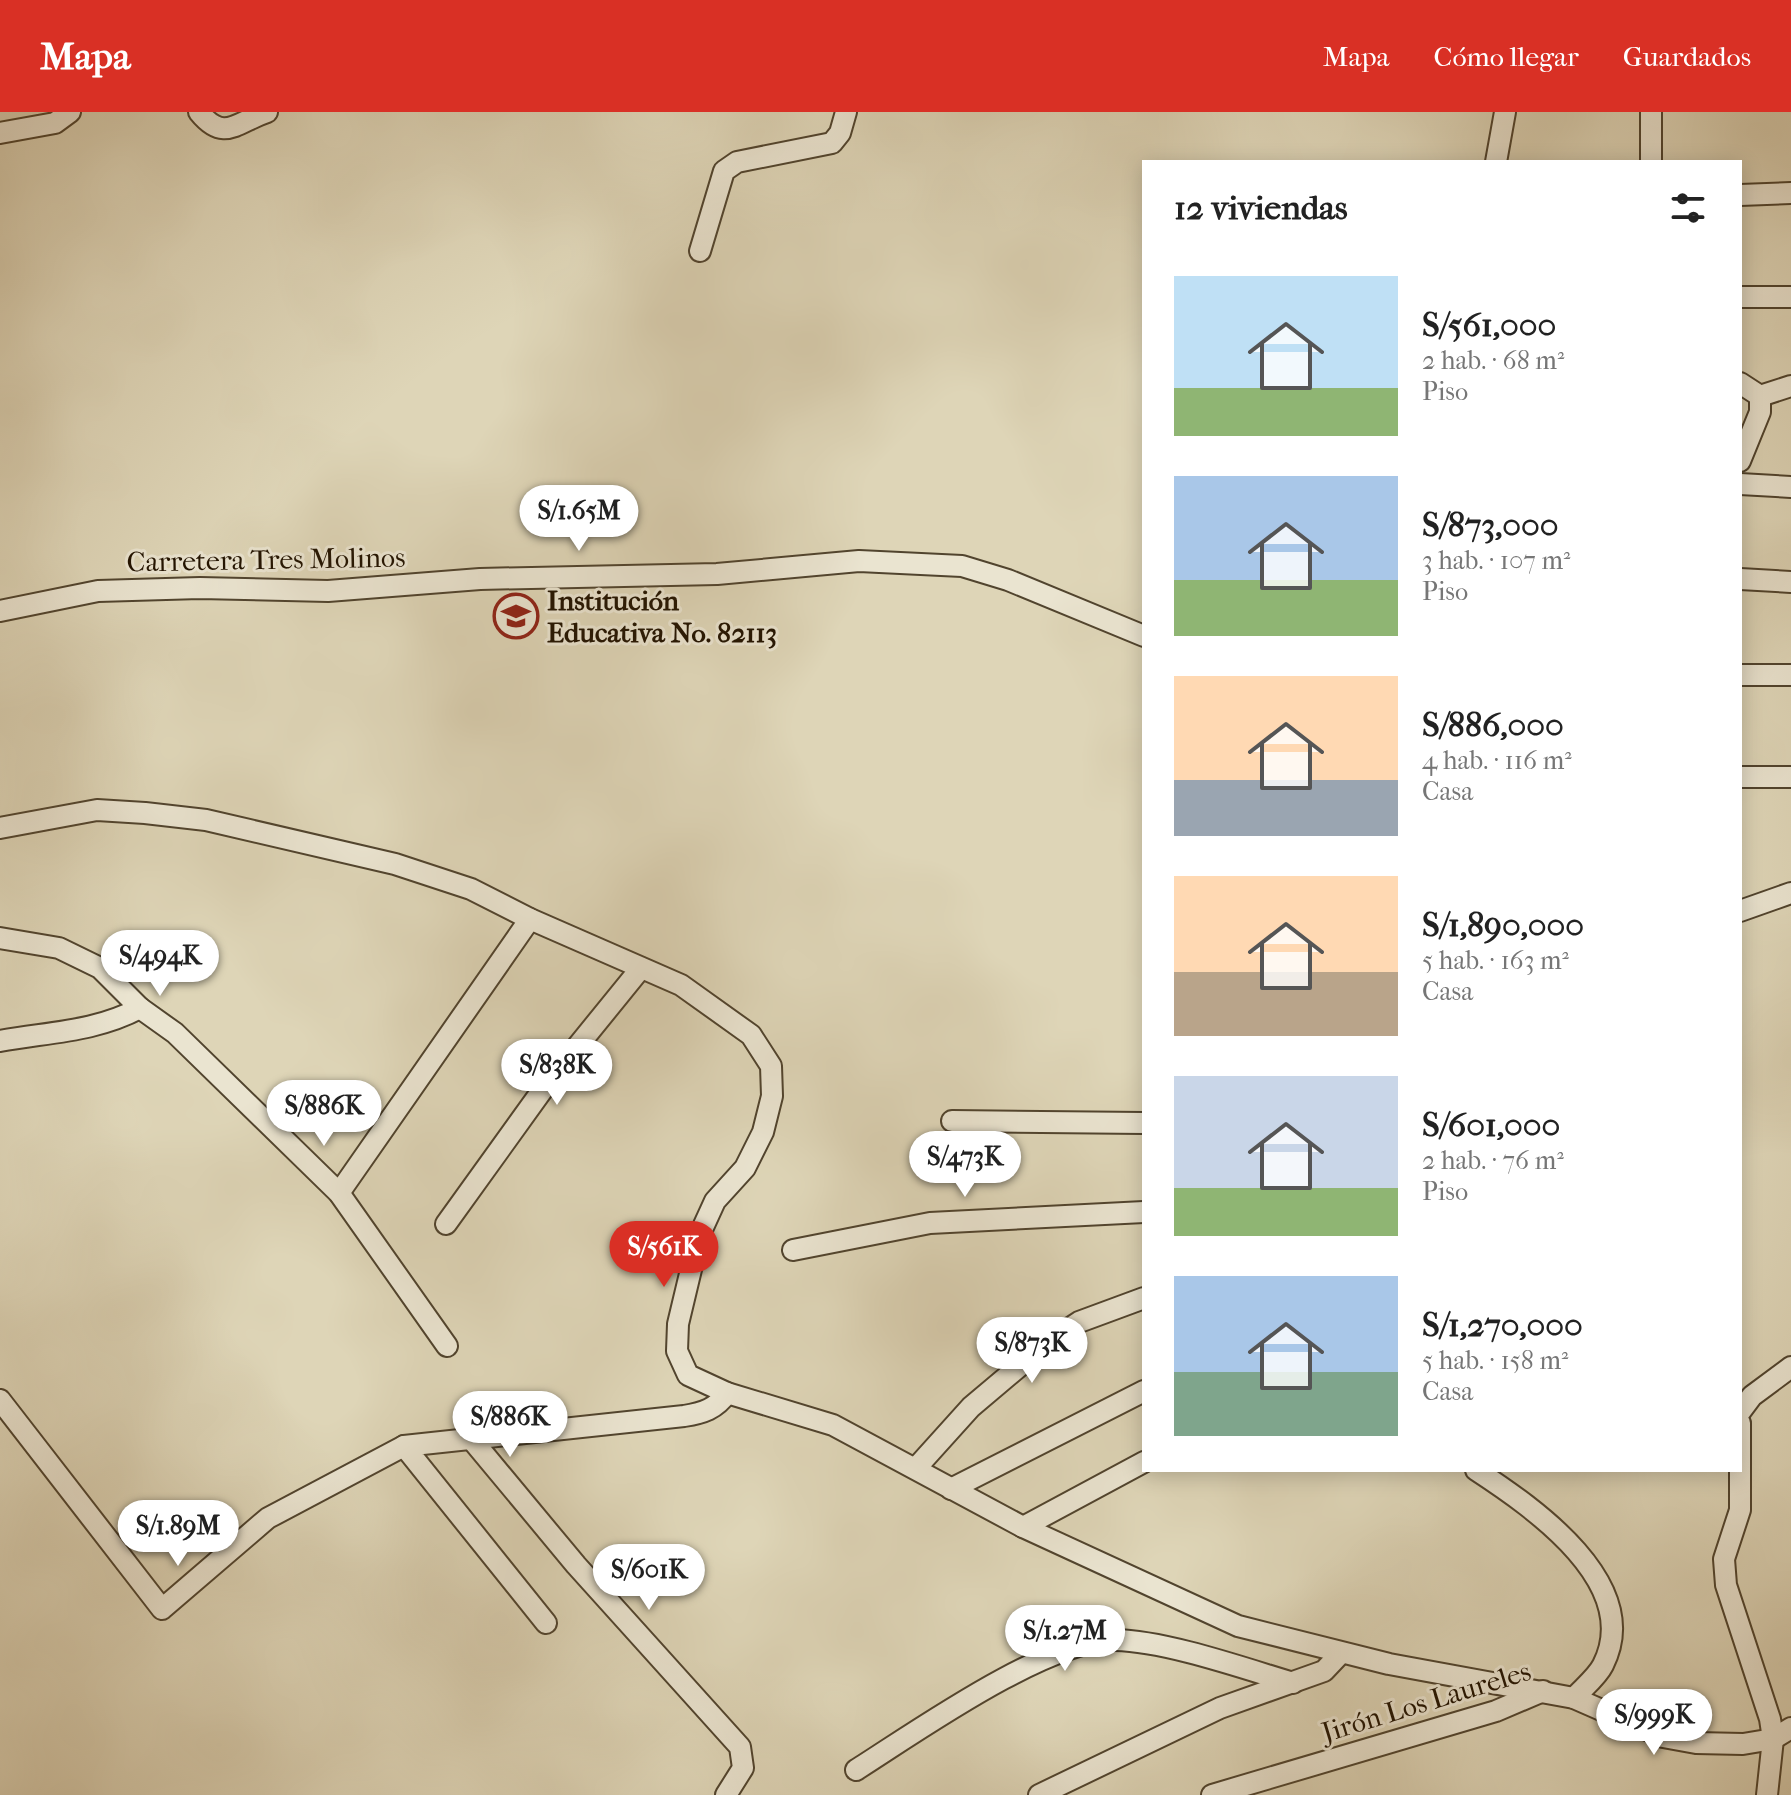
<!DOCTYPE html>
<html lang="es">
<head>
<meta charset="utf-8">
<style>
	:root { --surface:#fff; --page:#f6f6f6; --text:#222; --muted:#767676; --accent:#d93025 }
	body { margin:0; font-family:"IM FELL French Canon",serif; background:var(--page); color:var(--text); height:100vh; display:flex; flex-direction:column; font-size:30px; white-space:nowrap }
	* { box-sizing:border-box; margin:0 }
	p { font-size:26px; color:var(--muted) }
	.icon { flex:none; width:44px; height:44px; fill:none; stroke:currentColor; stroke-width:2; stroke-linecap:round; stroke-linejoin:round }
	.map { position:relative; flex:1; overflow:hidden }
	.drawer { position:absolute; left:1142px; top:48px; width:600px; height:1312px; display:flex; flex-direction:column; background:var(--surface); border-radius:0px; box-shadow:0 4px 20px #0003 }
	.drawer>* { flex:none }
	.price { position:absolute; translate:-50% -68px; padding:0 18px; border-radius:28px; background:#fff; color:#222; font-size:26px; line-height:52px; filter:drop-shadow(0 2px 4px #0008) }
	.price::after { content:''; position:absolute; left:50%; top:48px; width:24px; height:18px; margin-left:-12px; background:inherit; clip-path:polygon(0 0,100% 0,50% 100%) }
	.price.active { background:var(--accent); color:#fff }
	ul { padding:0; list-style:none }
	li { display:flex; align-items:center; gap:24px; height:200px; padding:0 32px }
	li span { display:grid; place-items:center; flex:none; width:224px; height:160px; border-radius:0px; color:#555 }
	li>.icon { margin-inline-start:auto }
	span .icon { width:96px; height:96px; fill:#fffc; stroke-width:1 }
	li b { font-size:34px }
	h2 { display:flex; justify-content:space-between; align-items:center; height:96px; padding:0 32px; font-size:34px }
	header { display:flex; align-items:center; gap:48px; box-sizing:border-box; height:112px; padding:0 40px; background:var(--accent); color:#fff }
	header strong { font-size:38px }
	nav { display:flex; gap:44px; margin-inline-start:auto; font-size:28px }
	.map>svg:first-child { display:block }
</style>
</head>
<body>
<header>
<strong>Mapa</strong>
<nav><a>Mapa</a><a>Cómo llegar</a><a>Guardados</a></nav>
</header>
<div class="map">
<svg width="1791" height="1683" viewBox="0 0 1791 1683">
	<rect width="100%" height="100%" fill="#ded5b7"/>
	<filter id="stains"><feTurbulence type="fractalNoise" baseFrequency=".0025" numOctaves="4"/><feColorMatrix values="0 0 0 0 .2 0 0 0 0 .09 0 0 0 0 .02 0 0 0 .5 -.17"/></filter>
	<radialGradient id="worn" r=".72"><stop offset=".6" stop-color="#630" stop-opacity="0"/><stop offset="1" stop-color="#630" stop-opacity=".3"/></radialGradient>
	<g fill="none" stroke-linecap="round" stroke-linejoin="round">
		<g stroke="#51442e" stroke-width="24">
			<g id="minor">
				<path d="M199 0C224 31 237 10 267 0"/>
				<path d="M0 21 55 11 70 0"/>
				<path d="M1496 50 1505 0"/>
				<path d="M1651 50V0"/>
				<path d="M1740 83 1791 81"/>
				<path d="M700 139 724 59 737 50 832 31 840 21 846 0"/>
				<path d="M1740 185H1791"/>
				<path d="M1740 271 1760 284V300L1740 349"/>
				<path d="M1760 284 1791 274"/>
				<path d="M1740 372 1791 375"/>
				<path d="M1740 467 1791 470"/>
				<path d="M0 499 98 479 200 476 328 479 480 467 717 462 859 449 962 454 1008 468 1144 524"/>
				<path d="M1740 563H1791"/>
				<path d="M1740 665H1791"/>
				<path d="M0 716 97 698 145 701 206 708 395 752 471 777 530 807 681 873 751 923 771 954 772 984 763 1020 745 1056 715 1089 699 1124 678 1212 677 1239 688 1263 727 1281 833 1313 1023 1415 1238 1514 1389 1552 1574 1586 1663 1625 1696 1631 1743 1632 1773 1627 1791 1616"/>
				<path d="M1740 799 1791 781"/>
				<path d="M0 826 59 836 100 856 140 896C95 920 49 920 0 929"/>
				<path d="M140 896 175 921 339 1081 447 1234"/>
				<path d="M952 1009 1144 1011"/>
				<path d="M339 1081 530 807"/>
				<path d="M446 1112 546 973 641 856"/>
				<path d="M793 1138 930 1111 1144 1100"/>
				<path d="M0 1288 162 1497 268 1406 404 1334"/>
				<path d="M1740 1300 1752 1284 1791 1255"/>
				<path d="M1740 1311V1398L1724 1447 1726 1473 1770 1607 1773 1627 1767 1683"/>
				<path d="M473 1329 576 1453 740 1635 743 1656 726 1683"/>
				<path d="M916 1356 971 1295 1047 1231 1079 1210 1144 1186"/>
				<path d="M1476 1358C1534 1396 1644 1472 1603 1553 1597 1565 1583 1576 1574 1586"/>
				<path d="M951 1377 1144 1279"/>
				<path d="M1023 1415 1144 1350"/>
				<path d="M546 1511 404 1334 684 1304C703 1301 716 1297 727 1281"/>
				<path d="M856 1658C916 1620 1047 1527 1115 1528 1166 1529 1243 1556 1293 1571"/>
				<path d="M1039 1683 1220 1596 1324 1559 1341 1541"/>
				<path d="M1212 1683 1496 1599 1543 1579"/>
			</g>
		</g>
		<use href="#minor" stroke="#eae4d0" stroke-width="20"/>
	</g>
	<defs>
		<g id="school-ring" transform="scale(2.3)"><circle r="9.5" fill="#eae4d0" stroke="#8f2418" stroke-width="1.5"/><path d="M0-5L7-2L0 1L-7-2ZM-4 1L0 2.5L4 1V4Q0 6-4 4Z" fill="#8f2418"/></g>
	</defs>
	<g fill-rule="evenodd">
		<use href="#school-ring" x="516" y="504"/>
	</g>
	<g text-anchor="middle" stroke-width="6" stroke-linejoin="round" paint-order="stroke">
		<g font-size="28" fill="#221300" stroke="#eae4d0">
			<text transform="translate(266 447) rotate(-1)" y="10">Carretera Tres Molinos</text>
			<text transform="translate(1426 1589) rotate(-17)" y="10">Jirón Los Laureles</text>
		</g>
		<g font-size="28" font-weight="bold" fill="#221300" stroke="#eae4d0" text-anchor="start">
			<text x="547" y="498">Institución<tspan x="547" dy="32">Educativa No. 82113</tspan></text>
		</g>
	</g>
	<rect width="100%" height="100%" filter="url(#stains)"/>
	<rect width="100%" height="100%" fill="url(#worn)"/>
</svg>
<b class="price" style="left:579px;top:441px">S/1.65M</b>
<b class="price" style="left:160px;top:886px">S/494K</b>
<b class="price" style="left:557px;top:995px">S/838K</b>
<b class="price" style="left:324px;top:1036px">S/886K</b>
<b class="price" style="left:965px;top:1087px">S/473K</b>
<b class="price active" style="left:664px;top:1177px">S/561K</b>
<b class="price" style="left:1032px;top:1273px">S/873K</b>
<b class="price" style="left:510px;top:1347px">S/886K</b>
<b class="price" style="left:178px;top:1456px">S/1.89M</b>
<b class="price" style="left:649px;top:1500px">S/601K</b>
<b class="price" style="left:1065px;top:1561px">S/1.27M</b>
<b class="price" style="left:1654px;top:1645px">S/999K</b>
<section class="drawer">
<h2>12 viviendas<svg class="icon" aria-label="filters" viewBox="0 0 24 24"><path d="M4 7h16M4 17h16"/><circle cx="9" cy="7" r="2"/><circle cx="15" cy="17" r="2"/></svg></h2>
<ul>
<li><span style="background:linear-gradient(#bfe0f5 70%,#8fb573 0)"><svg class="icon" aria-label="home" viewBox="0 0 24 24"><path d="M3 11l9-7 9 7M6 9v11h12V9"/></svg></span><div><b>S/561,000</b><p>2 hab. · 68 m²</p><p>Piso</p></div></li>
<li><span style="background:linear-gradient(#a9c7e8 65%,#8fb573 0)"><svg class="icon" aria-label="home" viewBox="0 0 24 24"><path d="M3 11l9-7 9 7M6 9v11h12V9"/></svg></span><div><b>S/873,000</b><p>3 hab. · 107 m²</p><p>Piso</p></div></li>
<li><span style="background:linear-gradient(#ffd9b3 65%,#9aa5b1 0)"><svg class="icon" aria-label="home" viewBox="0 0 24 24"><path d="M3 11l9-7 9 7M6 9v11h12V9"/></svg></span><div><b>S/886,000</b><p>4 hab. · 116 m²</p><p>Casa</p></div></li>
<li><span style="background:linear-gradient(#ffd9b3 60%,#b9a48a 0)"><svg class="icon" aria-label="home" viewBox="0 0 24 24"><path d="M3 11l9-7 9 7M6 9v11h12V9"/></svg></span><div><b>S/1,890,000</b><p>5 hab. · 163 m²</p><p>Casa</p></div></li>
<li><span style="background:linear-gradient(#c9d6e8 70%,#8fb573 0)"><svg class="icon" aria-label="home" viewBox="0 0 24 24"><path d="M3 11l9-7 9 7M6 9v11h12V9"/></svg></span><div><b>S/601,000</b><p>2 hab. · 76 m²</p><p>Piso</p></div></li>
<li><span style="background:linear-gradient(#a9c7e8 60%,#7fa58c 0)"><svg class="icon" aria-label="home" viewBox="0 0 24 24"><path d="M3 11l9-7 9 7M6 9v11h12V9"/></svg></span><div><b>S/1,270,000</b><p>5 hab. · 158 m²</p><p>Casa</p></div></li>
</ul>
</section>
</div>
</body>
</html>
